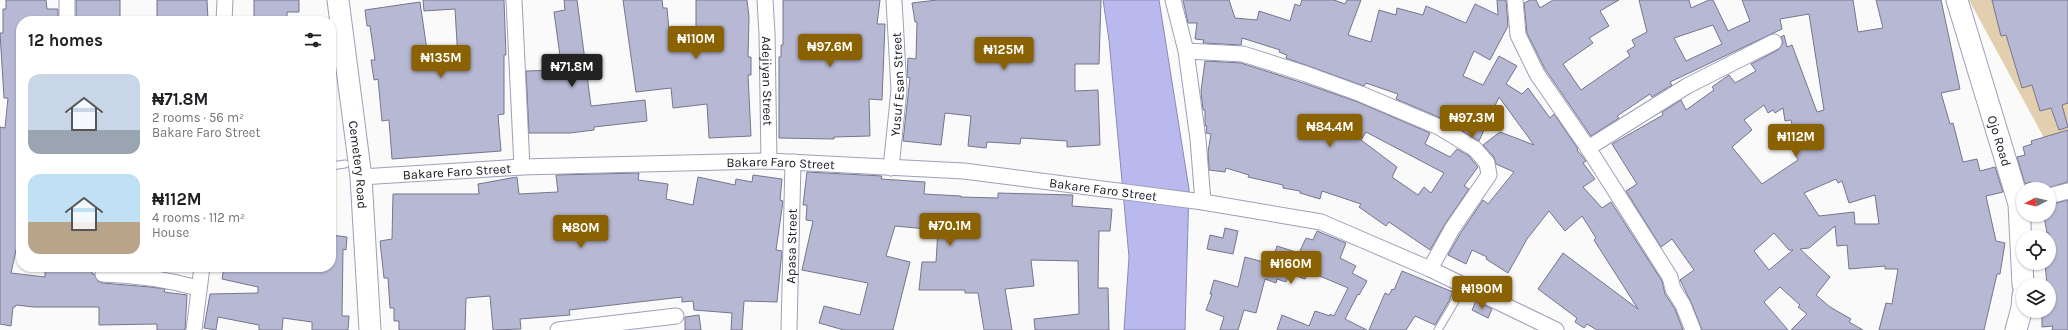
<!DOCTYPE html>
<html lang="en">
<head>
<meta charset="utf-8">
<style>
	:root { --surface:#fff; --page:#f6f6f6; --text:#202124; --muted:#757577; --accent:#8a6201 }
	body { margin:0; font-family:Karla,sans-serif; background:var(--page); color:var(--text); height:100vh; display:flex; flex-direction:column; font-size:15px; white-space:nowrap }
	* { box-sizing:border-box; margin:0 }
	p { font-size:13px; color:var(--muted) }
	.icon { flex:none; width:22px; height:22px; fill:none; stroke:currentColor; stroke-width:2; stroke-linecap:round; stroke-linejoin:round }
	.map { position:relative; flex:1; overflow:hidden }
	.drawer { position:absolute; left:16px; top:16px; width:320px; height:256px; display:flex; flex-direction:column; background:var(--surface); border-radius:16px; box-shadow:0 1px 3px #0004 }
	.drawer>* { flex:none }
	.needle { width:26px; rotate:263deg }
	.fabs { position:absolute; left:2016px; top:182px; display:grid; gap:8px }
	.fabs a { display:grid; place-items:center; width:40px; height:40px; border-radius:50%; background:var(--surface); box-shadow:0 1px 3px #0004; font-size:20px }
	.price { position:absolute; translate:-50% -34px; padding:0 9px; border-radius:4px; background:var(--accent); color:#fff; font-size:13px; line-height:26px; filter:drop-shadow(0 1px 2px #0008) }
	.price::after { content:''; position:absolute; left:50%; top:24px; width:12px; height:9px; margin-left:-6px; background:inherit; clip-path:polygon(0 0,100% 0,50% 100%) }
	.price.on { background:#222; color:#fff }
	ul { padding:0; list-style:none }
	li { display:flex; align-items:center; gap:12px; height:100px; padding:0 12px }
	li span { display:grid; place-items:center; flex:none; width:112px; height:80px; border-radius:12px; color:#555 }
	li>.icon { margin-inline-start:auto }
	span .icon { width:48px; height:48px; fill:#fffc; stroke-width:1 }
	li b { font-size:17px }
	h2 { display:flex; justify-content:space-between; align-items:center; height:48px; padding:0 12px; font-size:17px }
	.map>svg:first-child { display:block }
</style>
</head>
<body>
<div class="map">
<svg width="2068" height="330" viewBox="0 0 2068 330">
	<rect width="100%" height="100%" fill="#fafafa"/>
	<path fill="#e2cfb0" d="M1969 0H2068V182Z"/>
	<path fill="#b9b9f0" stroke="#8989b2" d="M1103 0H1159L1189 189 1185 330H1124L1129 257 1109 40Z"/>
	<g fill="#b7b8d3" stroke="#75758e" fill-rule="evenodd">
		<path d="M6 0H46L47 9H58V21H21V228L11 273 45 277V267H92V274H94L98 281 102 283 150 287 165 289 164 292 187 295 185 330H157V324L99 325V307H34L16 305 15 307H13L11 326 0 324V127L5 128 8 98H4L0 33H3V9H6Z"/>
		<rect x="76" y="0" width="44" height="21"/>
		<path d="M157 0H207L208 20H157Z"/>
		<path d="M254 0H299V12H287V21H254Z"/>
		<path d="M423 0H504L506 55H504V114L498 115 501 151 392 159 389 120 382 121 378 79 374 80 371 60H375L370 26H367L365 10 420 2 429 64 458 60 455 9 424 11Z"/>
		<path d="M564 0H577L591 106 645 100 647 121 594 127V130L570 133H529L526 71 562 70 554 12 565 10Z"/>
		<path d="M623 0H662L663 8H667L669 30 696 28V0H747L749 17 748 57H751V75H748L751 136 709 138 707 104 673 108 671 88 636 92Z"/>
		<path d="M783 0H880L877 24H885L882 100 869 99 870 136 834 137V139L779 138V57H781V45H783Z"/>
		<path d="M937 0H1101L1099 64H1075V91L1098 90 1100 145 1067 147V141L1021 138 1020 144 987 142 986 148 968 146 971 116 945 113 941 145 903 141 910 78 907 77 908 58 916 59 917 22H915L912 3Z"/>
		<path d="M1183 0H1229L1235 18 1257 20 1259 11 1290 21 1295 4 1300 6 1302 0H1334L1345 4 1347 0H1361L1348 35 1371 42 1379 10 1396 15 1397 8 1423 15 1426 6 1466 23 1475 4 1498 15 1497 0H1506L1508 26 1490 60 1474 51 1463 76 1483 85 1499 56 1517 66 1506 84 1522 94 1528 88 1550 118 1554 114 1578 149 1577 150 1586 161 1583 163 1595 179 1583 187 1602 208 1611 202 1662 281 1665 294 1675 309 1683 330H1597L1587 324 1584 328 1575 322 1577 318 1538 289 1563 253 1638 309 1594 240 1596 238 1582 216 1565 231 1549 211 1527 239 1508 273 1486 259 1487 257 1472 250 1466 264 1448 255 1460 234 1483 200 1488 204 1514 172 1496 164 1494 157 1483 145 1500 132 1534 145 1499 97 1479 141 1443 119 1396 99 1398 94 1366 83 1364 86 1286 58 1287 55 1279 52 1280 50 1242 38 1241 45 1203 43 1204 40 1195 39 1197 23H1188Z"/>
		<path d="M1530 0H1536L1540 8 1553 0H1619L1600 11 1609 26 1589 38 1593 43 1563 64 1581 90 1630 56 1627 51 1635 46 1632 40 1647 32 1639 0H1689L1691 8 1709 0H1713L1728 31 1750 21 1742 0H1853L1858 32 1883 28 1876 0H1941L1960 89 1941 93 1950 124 1953 123 1963 162 1977 159 1980 171 1995 167 2003 192 1986 196 1996 241 2005 243 2000 274H1997L1984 330H1879L1886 303 1892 304 1898 269H1885V266L1849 269 1847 245 1837 246 1835 226 1809 248 1800 249 1830 277 1816 295 1830 307 1851 319 1849 322 1863 330H1791L1807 314 1798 307 1800 305 1780 287 1764 302 1788 330H1702L1691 302 1680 280 1694 270 1672 239 1661 247 1626 191 1637 184 1612 144 1663 115 1662 112 1681 100 1686 110 1714 90 1712 87 1729 75 1735 83 1756 71 1751 64 1778 50 1783 43 1781 37 1784 35 1787 47 1792 45 1817 112 1824 110 1809 14 1780 19 1782 29 1670 82 1672 85 1652 97 1650 94 1617 116 1619 118 1591 136 1545 69 1527 33 1524 3ZM1713 25 1722 44 1686 61 1674 38ZM1764 105 1768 113 1773 110 1775 113 1783 108 1785 121 1791 120 1798 150 1794 152 1798 160 1762 184 1732 147 1752 130 1744 120ZM1836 179 1838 183 1842 181 1849 203 1875 195 1879 224H1855L1854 212 1819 216 1804 193ZM1774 233 1789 250H1793L1769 270 1754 251Z"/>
		<path d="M1992 0H2068V103L2062 105 2068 127 2059 130 2051 108 2040 111 2032 85 2022 88 2006 35 2001 36Z"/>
		<path d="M1205 61 1241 63 1303 83 1358 102 1430 133 1425 144 1450 157 1457 149 1469 156 1478 167 1464 186 1469 189 1445 224 1430 250 1389 222 1386 226 1359 207 1361 204 1322 191 1320 199 1300 193V191L1283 188V185L1248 177 1249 175 1226 168 1225 172 1209 170 1208 152 1211 134 1206 133 1207 126H1205V110H1203L1201 91ZM1366 132 1444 173 1431 193 1424 187 1418 195 1392 177 1397 167 1361 140Z"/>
		<path d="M2068 130V182L2044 189 2041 186 2033 188 2031 182 2025 184 2017 157 2025 155 2023 147 2032 144 2031 141Z"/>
		<path d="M807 172 882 176 881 179 925 182 924 194 961 196V197L998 198V193L1073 195 1072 206 1112 209 1110 231H1099L1098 288H1108L1109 330H1035L1034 319 1079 314 1078 261 1031 260 1034 286 1005 289 1012 330H984L978 293H965V290H919L922 262H936L938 230 895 226 886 256 910 262 893 330H844L819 323 824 306 860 315 868 283 802 270 813 221 806 220 807 205H803Z"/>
		<path d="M639 173 638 180 668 184 666 199 693 205 698 177 735 185 736 179 752 182 753 175 782 179 780 200 783 201 776 250 782 251 777 302 744 301 742 330H731L732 313 694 310 693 301 682 302V297L569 310 570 315 520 319 521 329 493 330 490 296 466 298 465 330H399V321H394V308H390L388 278H384L380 241 392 239 393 194H479L478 184 517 177 519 194 558 192 556 175Z"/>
		<path d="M2068 200V330H2052L2053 326 2042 327V311H2049V285H2047L2045 263H2049V233H2047L2044 216 2049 215V205Z"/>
		<path d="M1225 228 1238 231 1233 254 1207 249 1210 235 1223 238Z"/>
		<path d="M1317 231 1346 243 1340 258 1356 266 1352 273 1367 281 1359 295 1358 294 1345 319 1367 330H1277L1282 315 1309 326 1315 311 1330 316V314L1334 316 1348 288 1308 271 1305 279 1289 273 1286 282 1277 279 1276 283 1265 279 1256 313 1244 310 1238 330H1220L1224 317 1206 310 1212 294H1210L1214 280 1238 287 1245 257 1271 264 1277 246 1299 253 1306 238 1313 240Z"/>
		<path d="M331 235 347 237 346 250 343 249 342 316H349L348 330H312V322L283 318 282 330H259V325L218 317 216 330 204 328 210 294 258 293V287L222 279 224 267H331Z"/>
		<path d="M1402 271 1453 292 1449 301 1435 325 1415 316 1406 330H1369L1385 293 1389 295 1392 289 1394 290Z"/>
		<path d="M1476 301 1492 309 1488 318 1472 310Z"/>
		<path d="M699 315 701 330H685V317Z"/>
	</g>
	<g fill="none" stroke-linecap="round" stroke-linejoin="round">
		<g stroke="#9e9fb9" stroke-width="9">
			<g id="lane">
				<path d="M331 166 345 164"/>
				<path d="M1438 330 1464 286"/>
			</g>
		</g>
		<g stroke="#9e9fb9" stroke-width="17">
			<g id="street">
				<path d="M67 0V21"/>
				<path d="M514 0 522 167"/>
				<path id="s1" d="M765 0 767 33 769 161"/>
				<path d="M1173 0 1186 51 1198 139 1203 202"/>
				<path d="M1515 0 1518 35 1537 74 1588 148 1670 277 1673 289 1683 305 1693 330"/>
				<path d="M224 21 225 0"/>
				<path d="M1186 51 1243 54 1306 74 1361 94 1439 127 1475 149 1487 163 1489 175 1452 229 1430 269"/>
				<path d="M1588 148 1687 86 1774 42"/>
				<path id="s2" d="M891 168 899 90 894 0"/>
				<path id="s3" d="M361 177 522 167 769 161 964 171 1203 202 1321 222 1430 269 1556 330"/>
				<path d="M2049 196 2068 191"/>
				<path d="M103 274C137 275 165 279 198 288"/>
				<path d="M194 330 202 267"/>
				<path d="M558 330 676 316"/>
				<path id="s4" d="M789 330 793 162"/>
			</g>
		</g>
		<g stroke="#9e9fb9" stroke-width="23">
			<g id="secondary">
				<path id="s5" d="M338 0 361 177 370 330"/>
				<path id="s6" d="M1957 0 2019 204 2023 285"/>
				<path d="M2016 330 2022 308 2023 295"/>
			</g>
		</g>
		<use href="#lane" stroke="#fff" stroke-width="7"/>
		<use href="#street" stroke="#fff" stroke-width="15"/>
		<use href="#secondary" stroke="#fff" stroke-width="21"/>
	</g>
	<g text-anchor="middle" stroke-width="3" stroke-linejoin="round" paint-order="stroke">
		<g font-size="13" fill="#181821" stroke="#fff">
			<text dy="5" stroke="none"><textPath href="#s1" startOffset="81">Adejiyan Street</textPath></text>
			<text dy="5" stroke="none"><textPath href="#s2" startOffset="84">Yusuf Esan Street</textPath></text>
			<text dy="5" stroke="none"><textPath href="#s6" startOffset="147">Ojo Road</textPath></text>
			<text dy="5" stroke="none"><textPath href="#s3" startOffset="420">Bakare Faro Street</textPath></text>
			<text dy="5" stroke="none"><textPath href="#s5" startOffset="166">Cemetery Road</textPath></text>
			<text dy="5" stroke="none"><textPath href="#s3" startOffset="96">Bakare Faro Street</textPath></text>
			<text dy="5" stroke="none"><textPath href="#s3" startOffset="744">Bakare Faro Street</textPath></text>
			<text dy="5" stroke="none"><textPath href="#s4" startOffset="84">Apasa Street</textPath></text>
		</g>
	</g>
</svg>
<div class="fabs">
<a><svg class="needle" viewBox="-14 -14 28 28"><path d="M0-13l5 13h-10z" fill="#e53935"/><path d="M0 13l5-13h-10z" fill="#757577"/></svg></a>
<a><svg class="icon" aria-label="locate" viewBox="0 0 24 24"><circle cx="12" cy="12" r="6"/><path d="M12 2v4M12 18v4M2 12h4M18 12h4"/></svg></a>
<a><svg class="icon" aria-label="layers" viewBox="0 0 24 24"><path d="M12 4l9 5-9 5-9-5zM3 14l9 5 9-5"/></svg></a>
</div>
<b class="price" style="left:696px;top:60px">₦110M</b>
<b class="price" style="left:830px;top:68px">₦97.6M</b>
<b class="price" style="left:1004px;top:71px">₦125M</b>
<b class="price" style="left:441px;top:79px">₦135M</b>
<b class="price on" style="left:572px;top:88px">₦71.8M</b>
<b class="price" style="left:1472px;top:139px">₦97.3M</b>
<b class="price" style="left:1330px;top:148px">₦84.4M</b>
<b class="price" style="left:1796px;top:158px">₦112M</b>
<b class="price" style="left:950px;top:247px">₦70.1M</b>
<b class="price" style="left:581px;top:249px">₦80M</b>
<b class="price" style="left:1291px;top:285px">₦160M</b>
<b class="price" style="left:1482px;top:310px">₦190M</b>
<section class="drawer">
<h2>12 homes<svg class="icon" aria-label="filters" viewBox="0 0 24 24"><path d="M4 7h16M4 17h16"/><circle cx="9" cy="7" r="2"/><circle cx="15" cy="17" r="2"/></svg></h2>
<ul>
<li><span style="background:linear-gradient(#c9d6e8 70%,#9aa5b1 0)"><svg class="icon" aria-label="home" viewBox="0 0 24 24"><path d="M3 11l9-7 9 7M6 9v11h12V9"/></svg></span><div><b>₦71.8M</b><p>2 rooms · 56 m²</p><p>Bakare Faro Street</p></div></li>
<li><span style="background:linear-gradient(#bfe0f5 60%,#b9a48a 0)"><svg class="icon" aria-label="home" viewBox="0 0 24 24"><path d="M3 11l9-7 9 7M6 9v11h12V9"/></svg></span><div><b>₦112M</b><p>4 rooms · 112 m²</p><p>House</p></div></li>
</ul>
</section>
</div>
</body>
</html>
